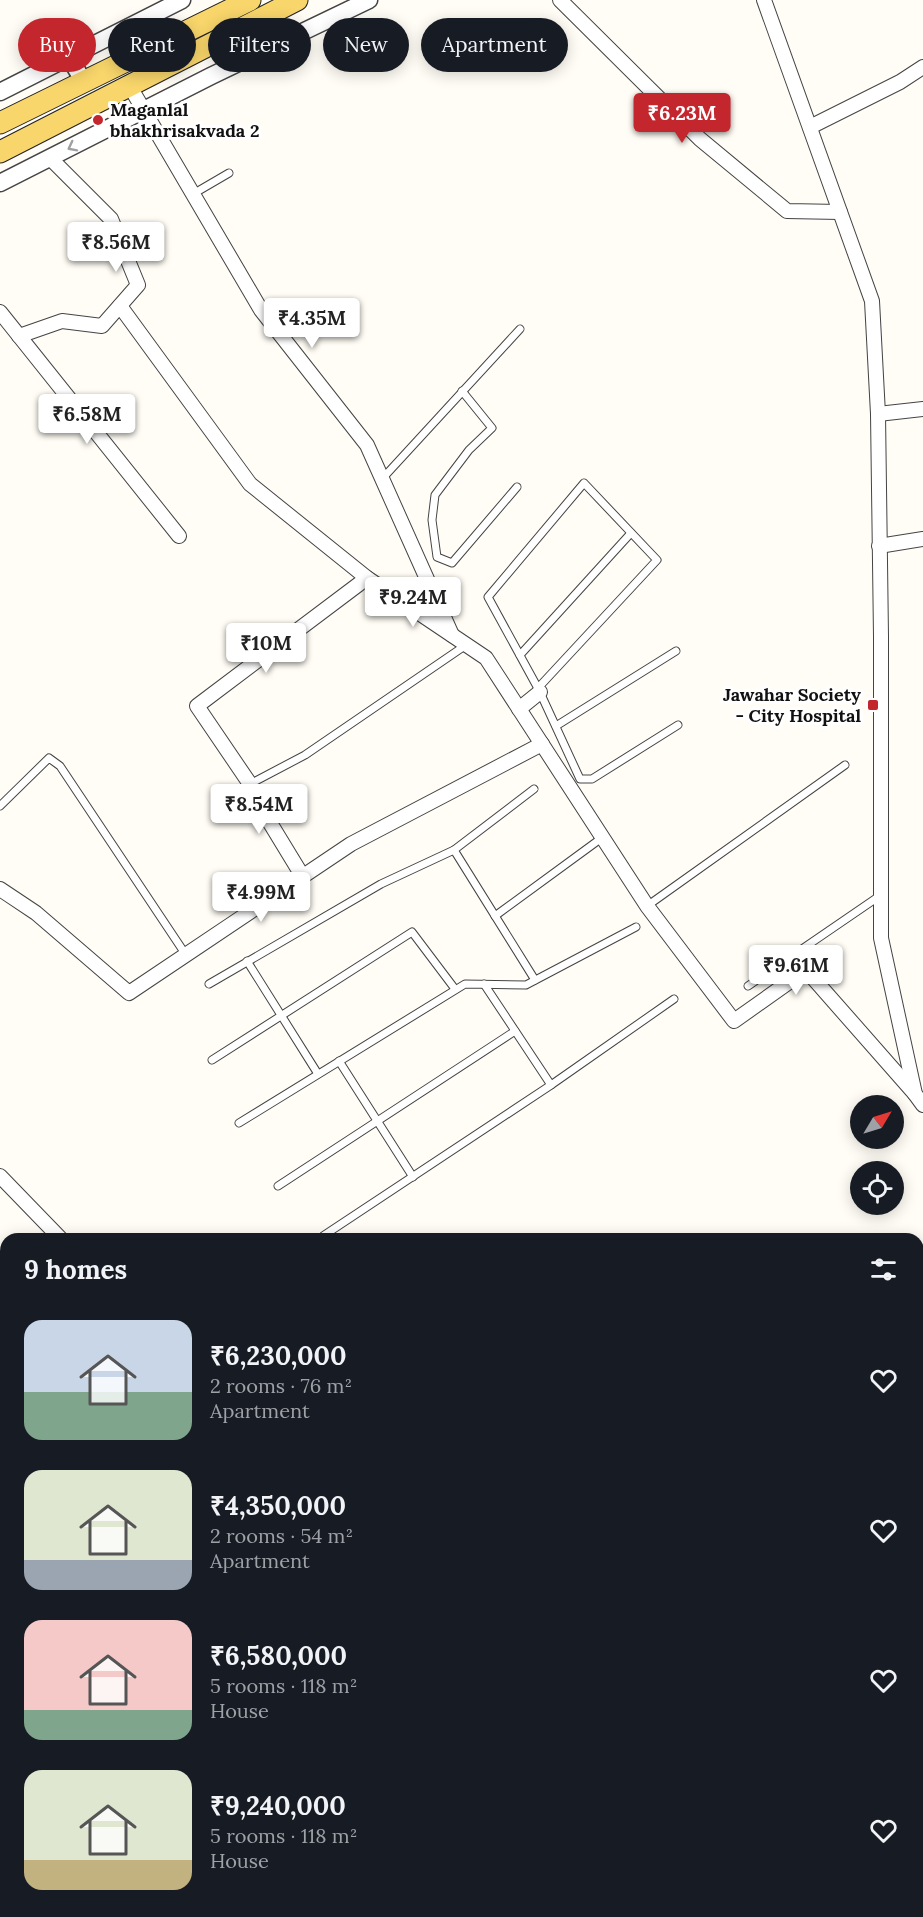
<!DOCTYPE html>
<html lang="en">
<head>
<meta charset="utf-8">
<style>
	:root { --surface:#171b24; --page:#20242c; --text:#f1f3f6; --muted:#9ea1a6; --accent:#c4262e }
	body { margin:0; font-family:Lora,serif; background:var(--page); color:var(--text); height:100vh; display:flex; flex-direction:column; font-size:22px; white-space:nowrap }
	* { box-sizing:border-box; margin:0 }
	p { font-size:20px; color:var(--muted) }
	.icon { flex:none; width:33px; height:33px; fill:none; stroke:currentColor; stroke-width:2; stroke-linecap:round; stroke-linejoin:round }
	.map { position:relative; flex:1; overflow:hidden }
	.side { position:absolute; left:0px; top:1233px; width:924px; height:684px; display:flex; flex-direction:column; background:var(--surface); border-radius:18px 18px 0 0; box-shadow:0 3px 15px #0003 }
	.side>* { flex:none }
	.top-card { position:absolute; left:18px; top:18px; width:600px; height:54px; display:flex; gap:12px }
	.needle { width:39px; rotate:52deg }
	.tools { position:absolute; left:850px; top:1095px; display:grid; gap:12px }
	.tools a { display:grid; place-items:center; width:54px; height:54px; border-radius:50%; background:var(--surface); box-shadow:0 3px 15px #0003; font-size:30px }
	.price { position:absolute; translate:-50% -51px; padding:0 14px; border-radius:6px; background:#fff; color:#222; font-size:20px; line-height:39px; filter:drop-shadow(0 2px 3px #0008) }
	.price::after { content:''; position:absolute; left:50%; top:36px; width:18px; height:14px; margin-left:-9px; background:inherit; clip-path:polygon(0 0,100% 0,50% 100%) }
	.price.selected { background:var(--accent); color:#fff }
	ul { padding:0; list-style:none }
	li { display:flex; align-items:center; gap:18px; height:150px; padding:0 24px }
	li span { display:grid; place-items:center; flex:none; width:168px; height:120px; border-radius:18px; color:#555 }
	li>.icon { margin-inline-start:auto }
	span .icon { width:72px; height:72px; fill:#fffc; stroke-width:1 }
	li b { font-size:26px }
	h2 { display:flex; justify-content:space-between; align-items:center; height:72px; padding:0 24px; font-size:26px }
	.chip { padding:0 21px; border-radius:27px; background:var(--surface); box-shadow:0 3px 15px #0003; font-size:21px; line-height:54px }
	.chip.selected { background:var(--accent); color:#fff }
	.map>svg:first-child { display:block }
</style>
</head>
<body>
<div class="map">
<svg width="923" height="1917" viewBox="0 0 923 1917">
	<rect width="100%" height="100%" fill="#fffdf5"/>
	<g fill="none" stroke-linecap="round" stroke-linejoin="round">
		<g stroke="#444" stroke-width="9">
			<g id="service">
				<path d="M193 194 229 173"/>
				<path d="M462 391 492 428 469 450 435 495 432 520 437 557 452 563 517 487"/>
				<path d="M382 479 520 329"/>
				<path d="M520 655 631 533"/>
				<path d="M540 692 488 597 584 483 657 560 538 688 580 779H592L678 725"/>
				<path d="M556 726 676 651"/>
				<path d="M250 784 305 755 466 645"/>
				<path d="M0 806 49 758 60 766 186 955"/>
				<path d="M454 850 534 789"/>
				<path d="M647 906 845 765"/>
				<path d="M495 916 603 837"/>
				<path d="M247 961 318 1074"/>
				<path d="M209 984 381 884 454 850 535 980"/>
				<path d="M748 986 881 895"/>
				<path d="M212 1060 412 932 455 989"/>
				<path d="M339 1061 413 1177"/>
				<path d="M551 1085 674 999"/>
				<path d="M239 1123 465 984 526 985 636 927"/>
				<path d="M278 1186 515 1031"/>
				<path d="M323 1236 551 1085 484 984"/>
				<path d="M918 1482 923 1479"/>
				<path d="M918 1566 923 1562"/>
				<path d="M0 1900 6 1908"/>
				<path d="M9 1911 13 1917"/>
			</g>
		</g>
		<g stroke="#444" stroke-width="16">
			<g id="minor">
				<path d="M560 0 700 139 787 211 840 212"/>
				<path d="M764 0 872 301 878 414 881 636V938L915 1094 923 1105"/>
				<path d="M129 85 261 310 367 445 452 635"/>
				<path d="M810 127 900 82 923 67"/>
				<path d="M120 306 250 484 367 578 486 658 647 906 734 1021 806 970 915 1094"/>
				<path d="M0 312 179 536"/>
				<path d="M19 336 62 321 102 326 138 285 111 219 50 158"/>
				<path d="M878 414 923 409"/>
				<path d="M879 546 923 539"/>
				<path d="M519 709 540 692"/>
				<path d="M303 877 250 790V784L197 706 367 578"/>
				<path d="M0 889 36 913 129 993 351 844 542 744"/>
				<path d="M0 1176 61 1239"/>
				<path d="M0 1841 6 1836"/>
				<path d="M190 1911 201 1917"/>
				<path d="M326 1917 339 1911"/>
			</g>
		</g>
		<g stroke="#444" stroke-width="19">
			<g id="tertiary">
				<path d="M69 57 84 82"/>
				<path d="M0 92 182 0"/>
				<path d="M0 183 211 76 369 0"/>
			</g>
		</g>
		<g stroke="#222" stroke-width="23">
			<g id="primary">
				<path d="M0 123 250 0"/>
				<path d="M0 152 297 0"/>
			</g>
		</g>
		<g stroke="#333" stroke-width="3" stroke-dasharray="6 3" stroke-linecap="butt">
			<path d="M918 1756 923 1762"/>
			<path d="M918 1825 923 1821"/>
		</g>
		<use href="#service" stroke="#fff" stroke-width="7"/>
		<use href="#minor" stroke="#fff" stroke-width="14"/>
		<use href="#tertiary" stroke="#fff" stroke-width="16"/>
		<use href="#primary" stroke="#f9d66b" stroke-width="21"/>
		<g stroke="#c4262e" stroke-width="7">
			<g id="rail">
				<path d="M918 1802 923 1798"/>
				<path d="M918 1850 923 1846"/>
				<path d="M918 1868 923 1864"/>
				<path d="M767 1917 775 1911"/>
				<path d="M829 1917 837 1911"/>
				<path d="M853 1917 861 1911"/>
			</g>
		</g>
		<use href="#rail" stroke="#fff" stroke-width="4.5" stroke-dasharray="14" stroke-linecap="butt"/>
	</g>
	<defs><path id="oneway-chevron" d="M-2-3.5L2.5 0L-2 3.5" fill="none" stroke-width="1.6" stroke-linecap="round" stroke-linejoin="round" transform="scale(1.5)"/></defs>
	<use stroke="#a0a0a0" href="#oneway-chevron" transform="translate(72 147) rotate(153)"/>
	<g fill="#c4262e" stroke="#fff" stroke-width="2">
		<circle cx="98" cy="120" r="6"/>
		<rect x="867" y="699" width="12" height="12" rx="3"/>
	</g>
	<g text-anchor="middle" stroke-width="6" stroke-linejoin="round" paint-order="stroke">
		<g font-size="18" font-weight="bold" fill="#111" stroke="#fff" text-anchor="start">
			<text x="110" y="116">Maganlal<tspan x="110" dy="21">bhakhrisakvada 2</tspan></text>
			<text x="861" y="701" text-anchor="end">Jawahar Society<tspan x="861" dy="21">- City Hospital</tspan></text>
		</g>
	</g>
</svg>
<div class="tools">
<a><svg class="needle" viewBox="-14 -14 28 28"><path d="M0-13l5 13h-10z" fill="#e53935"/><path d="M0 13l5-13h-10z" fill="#9ea1a6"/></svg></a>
<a><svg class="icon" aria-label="locate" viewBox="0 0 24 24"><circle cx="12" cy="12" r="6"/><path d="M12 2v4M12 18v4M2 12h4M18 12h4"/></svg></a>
</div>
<b class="price selected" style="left:682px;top:144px">₹6.23M</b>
<b class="price" style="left:116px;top:273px">₹8.56M</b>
<b class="price" style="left:312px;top:349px">₹4.35M</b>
<b class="price" style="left:87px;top:445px">₹6.58M</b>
<b class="price" style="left:413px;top:628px">₹9.24M</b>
<b class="price" style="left:266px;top:674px">₹10M</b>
<b class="price" style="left:259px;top:835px">₹8.54M</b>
<b class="price" style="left:261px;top:923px">₹4.99M</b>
<b class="price" style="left:796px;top:996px">₹9.61M</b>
<div class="top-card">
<a class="chip selected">Buy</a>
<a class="chip">Rent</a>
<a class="chip">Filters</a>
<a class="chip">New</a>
<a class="chip">Apartment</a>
</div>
<section class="side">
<h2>9 homes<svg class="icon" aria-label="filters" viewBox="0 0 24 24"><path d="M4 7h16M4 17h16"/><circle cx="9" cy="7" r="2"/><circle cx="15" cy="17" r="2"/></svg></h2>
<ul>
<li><span style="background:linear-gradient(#c9d6e8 60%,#7fa58c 0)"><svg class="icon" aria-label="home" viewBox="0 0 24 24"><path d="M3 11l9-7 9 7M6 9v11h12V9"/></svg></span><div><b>₹6,230,000</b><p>2 rooms · 76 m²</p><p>Apartment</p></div><svg class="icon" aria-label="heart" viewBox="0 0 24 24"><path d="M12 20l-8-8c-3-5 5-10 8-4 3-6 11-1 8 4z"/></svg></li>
<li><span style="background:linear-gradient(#dfe7d0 75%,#9aa5b1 0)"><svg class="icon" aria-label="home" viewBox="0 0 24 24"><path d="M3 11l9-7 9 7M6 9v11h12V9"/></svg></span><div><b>₹4,350,000</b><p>2 rooms · 54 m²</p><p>Apartment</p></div><svg class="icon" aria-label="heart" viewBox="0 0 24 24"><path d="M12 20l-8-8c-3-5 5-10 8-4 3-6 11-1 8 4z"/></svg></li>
<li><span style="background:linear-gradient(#f6c9c9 75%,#7fa58c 0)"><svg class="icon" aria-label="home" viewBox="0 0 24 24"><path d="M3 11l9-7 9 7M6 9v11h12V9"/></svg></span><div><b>₹6,580,000</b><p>5 rooms · 118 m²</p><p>House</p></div><svg class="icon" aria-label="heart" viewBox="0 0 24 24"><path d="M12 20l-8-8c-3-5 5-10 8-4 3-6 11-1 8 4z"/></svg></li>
<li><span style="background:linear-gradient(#dfe7d0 75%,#c2b280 0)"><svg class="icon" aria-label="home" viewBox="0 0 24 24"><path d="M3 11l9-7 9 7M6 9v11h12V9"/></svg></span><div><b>₹9,240,000</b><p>5 rooms · 118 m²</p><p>House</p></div><svg class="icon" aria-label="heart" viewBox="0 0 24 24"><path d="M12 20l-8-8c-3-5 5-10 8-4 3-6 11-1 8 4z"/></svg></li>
</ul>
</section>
</div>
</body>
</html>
